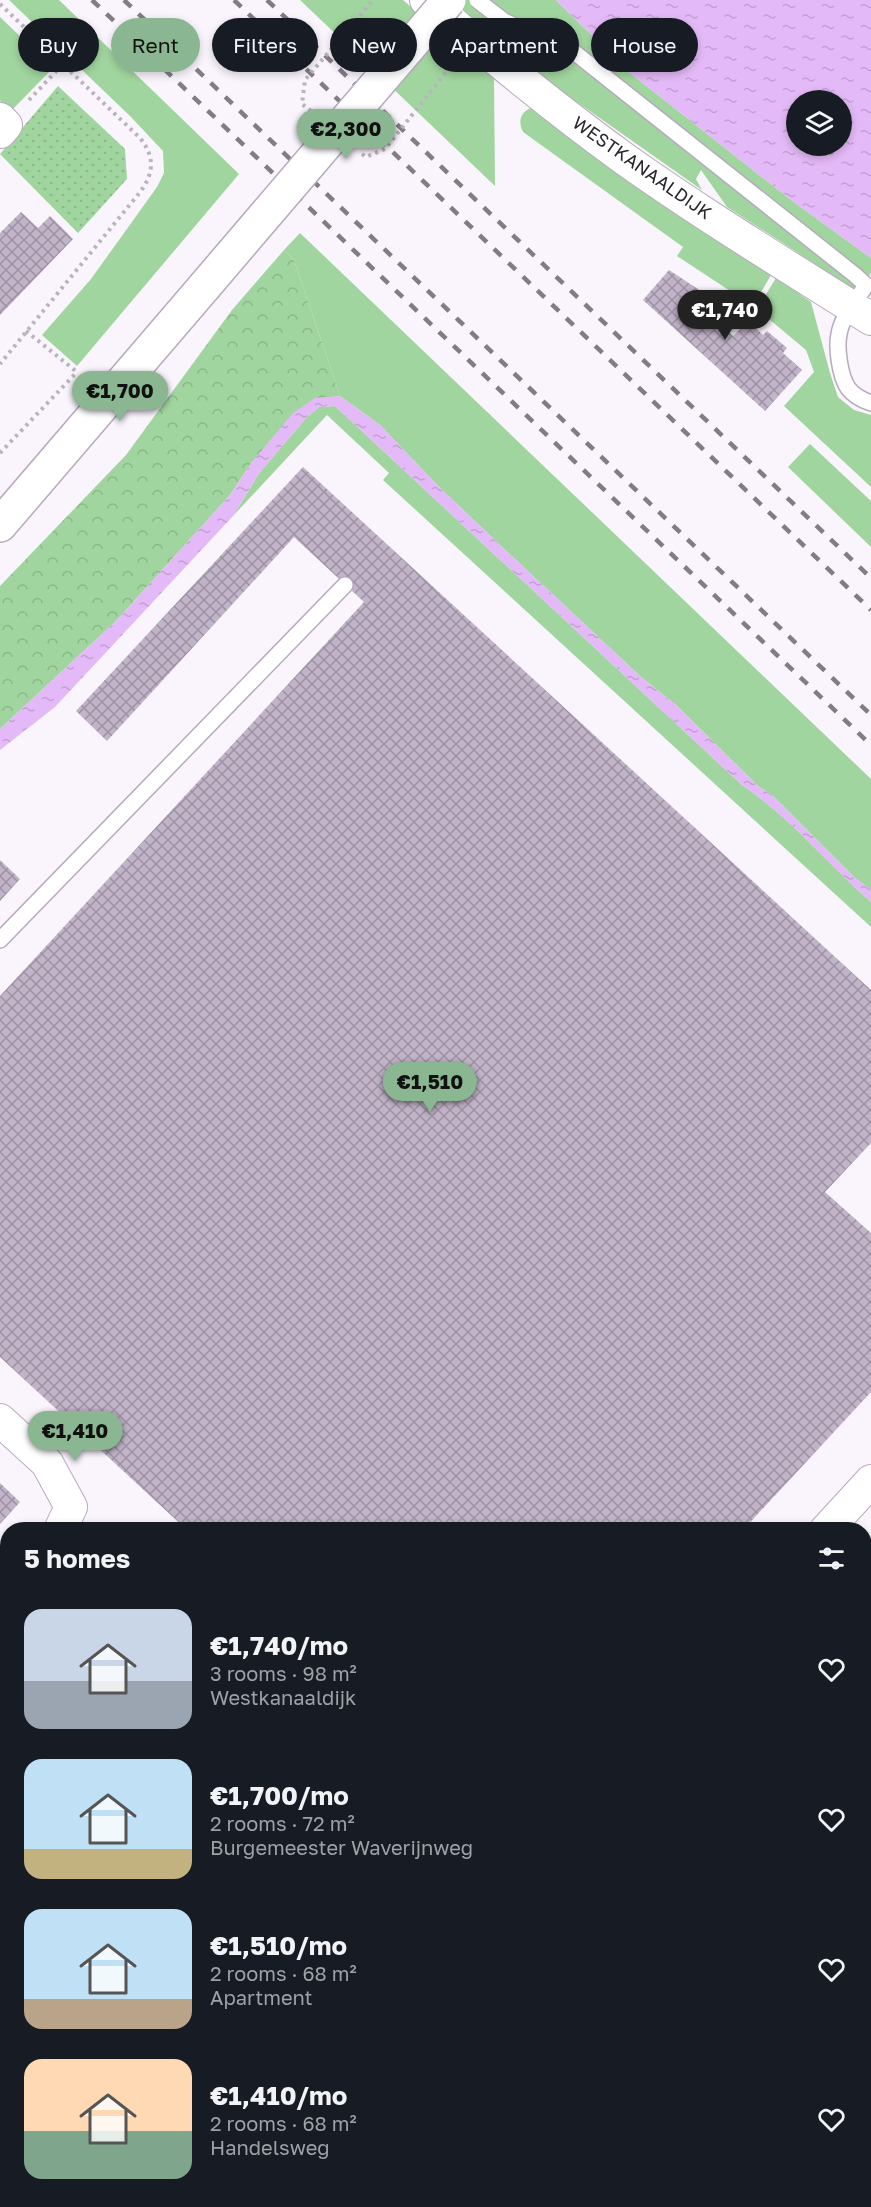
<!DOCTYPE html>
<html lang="en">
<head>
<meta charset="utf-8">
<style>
	:root { --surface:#171b24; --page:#20242c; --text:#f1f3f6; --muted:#9ea1a6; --accent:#8bb692 }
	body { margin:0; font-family:"Golos Text",sans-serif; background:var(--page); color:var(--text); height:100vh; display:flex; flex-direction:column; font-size:22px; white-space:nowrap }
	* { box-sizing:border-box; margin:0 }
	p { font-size:20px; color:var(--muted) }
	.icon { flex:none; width:33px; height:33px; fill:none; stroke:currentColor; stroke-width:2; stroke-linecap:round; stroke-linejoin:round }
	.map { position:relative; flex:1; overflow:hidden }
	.drawer { position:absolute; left:0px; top:1522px; width:872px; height:686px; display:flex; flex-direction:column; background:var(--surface); border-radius:24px 24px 0 0; box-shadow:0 3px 9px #0003 }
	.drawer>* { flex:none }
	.hud { position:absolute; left:18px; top:18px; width:836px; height:54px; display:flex; gap:12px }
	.buttons { position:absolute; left:786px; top:90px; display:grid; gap:12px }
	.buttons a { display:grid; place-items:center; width:66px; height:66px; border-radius:50%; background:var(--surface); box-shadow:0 3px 9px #0003; font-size:30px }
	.price { position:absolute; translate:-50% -51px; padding:0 14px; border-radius:21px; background:var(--accent); color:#111; font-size:20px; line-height:39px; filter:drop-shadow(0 2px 3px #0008) }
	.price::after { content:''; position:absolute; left:50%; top:36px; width:18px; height:14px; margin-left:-9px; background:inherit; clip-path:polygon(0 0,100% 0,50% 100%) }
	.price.current { background:#222; color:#fff }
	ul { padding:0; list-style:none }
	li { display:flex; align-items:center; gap:18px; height:150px; padding:0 24px }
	li span { display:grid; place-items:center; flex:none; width:168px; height:120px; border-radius:18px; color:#555 }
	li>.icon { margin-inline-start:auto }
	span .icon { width:72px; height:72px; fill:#fffc; stroke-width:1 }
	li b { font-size:26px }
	h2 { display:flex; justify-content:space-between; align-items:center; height:72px; padding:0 24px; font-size:26px }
	.tag { padding:0 21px; border-radius:27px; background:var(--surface); box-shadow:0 3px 9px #0003; font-size:21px; line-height:54px }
	.tag.current { background:var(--accent); color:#111 }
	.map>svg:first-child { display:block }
</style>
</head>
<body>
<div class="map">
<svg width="871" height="2207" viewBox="0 0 871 2207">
	<defs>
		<pattern id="forest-crowns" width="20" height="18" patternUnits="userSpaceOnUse" patternTransform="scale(1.5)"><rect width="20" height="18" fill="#a1d59f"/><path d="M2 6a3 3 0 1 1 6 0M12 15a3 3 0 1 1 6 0" fill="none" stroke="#8bb789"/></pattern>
		<pattern id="park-dots" width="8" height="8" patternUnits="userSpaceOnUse" patternTransform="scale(1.5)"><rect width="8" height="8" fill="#a1d59f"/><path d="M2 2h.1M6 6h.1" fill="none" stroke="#8bb789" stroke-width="1.8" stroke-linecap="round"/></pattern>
		<pattern id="water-ripples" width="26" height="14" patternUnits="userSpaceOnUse" patternTransform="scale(1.5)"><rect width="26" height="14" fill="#e4b9f7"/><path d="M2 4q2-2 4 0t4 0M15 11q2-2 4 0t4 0" fill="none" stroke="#c49fd4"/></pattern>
		<pattern id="building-cross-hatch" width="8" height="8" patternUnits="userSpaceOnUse" patternTransform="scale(1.5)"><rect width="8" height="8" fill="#c1b3c8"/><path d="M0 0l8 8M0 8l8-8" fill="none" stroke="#9d92a3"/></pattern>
	</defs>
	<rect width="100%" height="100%" fill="#faf4fd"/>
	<g fill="#a1d59f">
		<path d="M9 0H59L239 174 77 366 42 335 91 279 157 187 164 173 163 151 130 116Z"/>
		<path d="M300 0H403L494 78 495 186Z"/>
		<path d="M448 0H556L630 73 791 200 871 258V273L857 291 727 207 701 170 696 179 702 190 523 64Z"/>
		<path d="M0 17 53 68 11 111 0 101Z"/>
		<path d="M531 108 613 171 695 227 771 275 753 306 677 256 683 247 523 132C518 122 520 112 531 108Z"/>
		<path d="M300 233 871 779V890L854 877 772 795 759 787 676 705 641 677 502 547 438 486 380 425 340 396 294 260 284 250Z"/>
		<path d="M776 278 811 302 830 373 838 397 854 410 871 415V487L784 406 814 372 806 350 757 309Z"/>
		<path d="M335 406 742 785C790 817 828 864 871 902V927L383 480 389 473 327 415 233 516 260 472 307 417 319 407Z"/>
		<path d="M810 444 871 501V547L788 467Z"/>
		<path d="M871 1966V2011L864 2019V1973Z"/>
	</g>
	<path fill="url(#forest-crowns)" d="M284 250 294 260 340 396 315 399 252 462 230 495 116 621 0 729V586L126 455 232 310Z"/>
	<path fill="url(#park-dots)" d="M58 86 125 149 127 179 78 233 0 154Z"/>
	<g fill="url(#water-ripples)" fill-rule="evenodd">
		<path d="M556 0H871V258L791 200 630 73ZM842 100V146H796V100Z"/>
		<path d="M340 396 380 425 438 486 502 547 641 677 676 705 759 787 772 795 854 877 871 890V902C828 864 790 817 742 785L335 406 319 407 307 417 260 472 233 516 55 707 0 750V729L116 621 230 495 252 462 293 413 315 398Z"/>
	</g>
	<g fill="url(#building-cross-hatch)">
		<path d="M21 212 38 228 50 216 73 239 0 315V233Z"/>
		<path d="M669 270 719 303 714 311 722 318 718 322 733 336 748 321 763 335 767 331 787 348 783 353 802 370 765 411 643 300Z"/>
		<path d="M303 467 871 990V1143L825 1192 871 1233V1392L743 1530H187L0 1357V996L364 602 294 537 107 741 76 711Z"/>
		<path d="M0 860 20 879 0 901Z"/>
		<path d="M0 1483 20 1502 0 1524Z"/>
		<path d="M871 1572V1643L864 1651V1579Z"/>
		<path d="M8 1727V1868L0 1861V1735Z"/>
		<path d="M871 1774V1801L864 1795V1782Z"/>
		<path d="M864 1848 871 1855V1918L864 1926Z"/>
		<path d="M0 1892 8 1898V1918L0 1926Z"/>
		<path d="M8 1952V2193L0 2201V1960Z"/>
		<path d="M289 2200H299L306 2207H283Z"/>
		<path d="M347 2200H507L514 2207H354Z"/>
		<path d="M676 2200H793L787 2207H670Z"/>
	</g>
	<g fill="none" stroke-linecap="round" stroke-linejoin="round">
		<g stroke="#b7aabd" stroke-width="18">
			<g id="lane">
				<path d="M855 275 866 285C857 300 842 316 839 334 836 348 840 376 848 388 854 396 862 400 871 403"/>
				<path d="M0 940 345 585"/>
				<path d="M596 2200 602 2205"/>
			</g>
		</g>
		<g stroke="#b7aabd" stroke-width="34">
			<g id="street">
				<path d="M426 0C491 56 557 110 626 160 705 216 789 267 871 319"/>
				<path d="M0 119 6 125 0 132"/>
				<path d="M0 1420 47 1463 71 1507 60 1530"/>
				<path d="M826 1530 871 1481"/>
				<path d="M0 1606 8 1598"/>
				<path d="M196 2207 203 2200"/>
			</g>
		</g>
		<g stroke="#b7aabd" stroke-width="36">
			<path id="secondary" d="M0 525 204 287"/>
		</g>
		<g stroke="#b9b3bb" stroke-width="4" stroke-dasharray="3 4.5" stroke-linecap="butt">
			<path d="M0 4 140 138C155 157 154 172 141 191L0 364"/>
			<path d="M29 100 63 64"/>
			<path d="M26 331 77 372"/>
			<path d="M0 453 77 372"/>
			<path d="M86 2200 93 2207"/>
		</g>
		<use href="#lane" stroke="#fff" stroke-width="15"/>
		<use href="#street" stroke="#fff" stroke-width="32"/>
		<use href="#secondary" stroke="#fff" stroke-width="33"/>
		<g stroke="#827d85" stroke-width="4.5" stroke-dasharray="10 10" stroke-linecap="butt">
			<path d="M92 0 871 745"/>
			<path d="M124 0 871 715"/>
			<path d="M234 0 871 610"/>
			<path d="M267 0 871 578"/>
		</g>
		<g stroke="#b7aabd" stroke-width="18" stroke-linecap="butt">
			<path id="lane-bridge" d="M477 0 504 21 574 52 855 275"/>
		</g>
		<g stroke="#b7aabd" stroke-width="36" stroke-linecap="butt">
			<path id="secondary-bridge" d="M204 287 449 0"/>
		</g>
		<g stroke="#b9b3bb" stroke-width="4" stroke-dasharray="3 4.5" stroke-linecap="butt">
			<path d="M311 111 302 104 305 80 373 0"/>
			<path d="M362 154 366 157 385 149 478 32"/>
		</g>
		<use href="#lane-bridge" stroke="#fff" stroke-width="15"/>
		<use href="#secondary-bridge" stroke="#fff" stroke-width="33"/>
	</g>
	<g text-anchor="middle" stroke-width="5" stroke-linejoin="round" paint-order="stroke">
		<g font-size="18" fill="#2c272e" stroke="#fff">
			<text transform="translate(642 168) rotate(35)" y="6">WESTKANAALDIJK</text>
		</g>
	</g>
</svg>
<div class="buttons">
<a><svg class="icon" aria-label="layers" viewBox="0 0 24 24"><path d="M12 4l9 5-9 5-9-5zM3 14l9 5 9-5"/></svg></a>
</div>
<b class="price" style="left:346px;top:160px">€2,300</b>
<b class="price current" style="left:725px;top:341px">€1,740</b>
<b class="price" style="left:120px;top:422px">€1,700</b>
<b class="price" style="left:430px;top:1113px">€1,510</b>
<b class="price" style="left:75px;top:1462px">€1,410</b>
<div class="hud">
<a class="tag">Buy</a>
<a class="tag current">Rent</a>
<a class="tag">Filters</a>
<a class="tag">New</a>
<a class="tag">Apartment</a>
<a class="tag">House</a>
</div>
<section class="drawer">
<h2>5 homes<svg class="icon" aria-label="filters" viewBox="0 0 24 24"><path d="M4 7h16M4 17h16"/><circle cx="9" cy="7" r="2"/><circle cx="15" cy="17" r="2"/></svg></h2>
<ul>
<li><span style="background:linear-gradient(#c9d6e8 60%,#9aa5b1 0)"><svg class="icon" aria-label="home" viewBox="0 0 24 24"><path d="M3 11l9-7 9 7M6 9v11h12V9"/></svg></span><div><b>€1,740/mo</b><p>3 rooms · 98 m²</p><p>Westkanaaldijk</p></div><svg class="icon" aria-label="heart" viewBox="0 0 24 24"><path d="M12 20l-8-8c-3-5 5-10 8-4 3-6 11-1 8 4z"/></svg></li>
<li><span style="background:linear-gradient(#bfe0f5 75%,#c2b280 0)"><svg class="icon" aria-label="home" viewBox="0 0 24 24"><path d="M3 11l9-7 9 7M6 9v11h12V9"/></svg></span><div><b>€1,700/mo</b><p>2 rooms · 72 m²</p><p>Burgemeester Waverijnweg</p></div><svg class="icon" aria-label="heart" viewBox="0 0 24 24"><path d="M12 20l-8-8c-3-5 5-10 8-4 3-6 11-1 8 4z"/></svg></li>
<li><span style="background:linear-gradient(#bfe0f5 75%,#b9a48a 0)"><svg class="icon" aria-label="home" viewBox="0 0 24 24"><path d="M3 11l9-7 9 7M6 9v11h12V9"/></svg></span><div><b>€1,510/mo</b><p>2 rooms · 68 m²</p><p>Apartment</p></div><svg class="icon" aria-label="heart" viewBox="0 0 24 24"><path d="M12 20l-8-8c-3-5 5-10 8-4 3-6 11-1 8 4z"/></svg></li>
<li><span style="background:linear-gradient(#ffd9b3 60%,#7fa58c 0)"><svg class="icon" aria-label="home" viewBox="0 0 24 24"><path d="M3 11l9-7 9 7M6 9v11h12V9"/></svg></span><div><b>€1,410/mo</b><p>2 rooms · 68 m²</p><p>Handelsweg</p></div><svg class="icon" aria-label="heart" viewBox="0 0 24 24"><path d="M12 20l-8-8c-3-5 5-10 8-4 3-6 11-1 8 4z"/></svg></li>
</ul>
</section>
</div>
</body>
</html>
